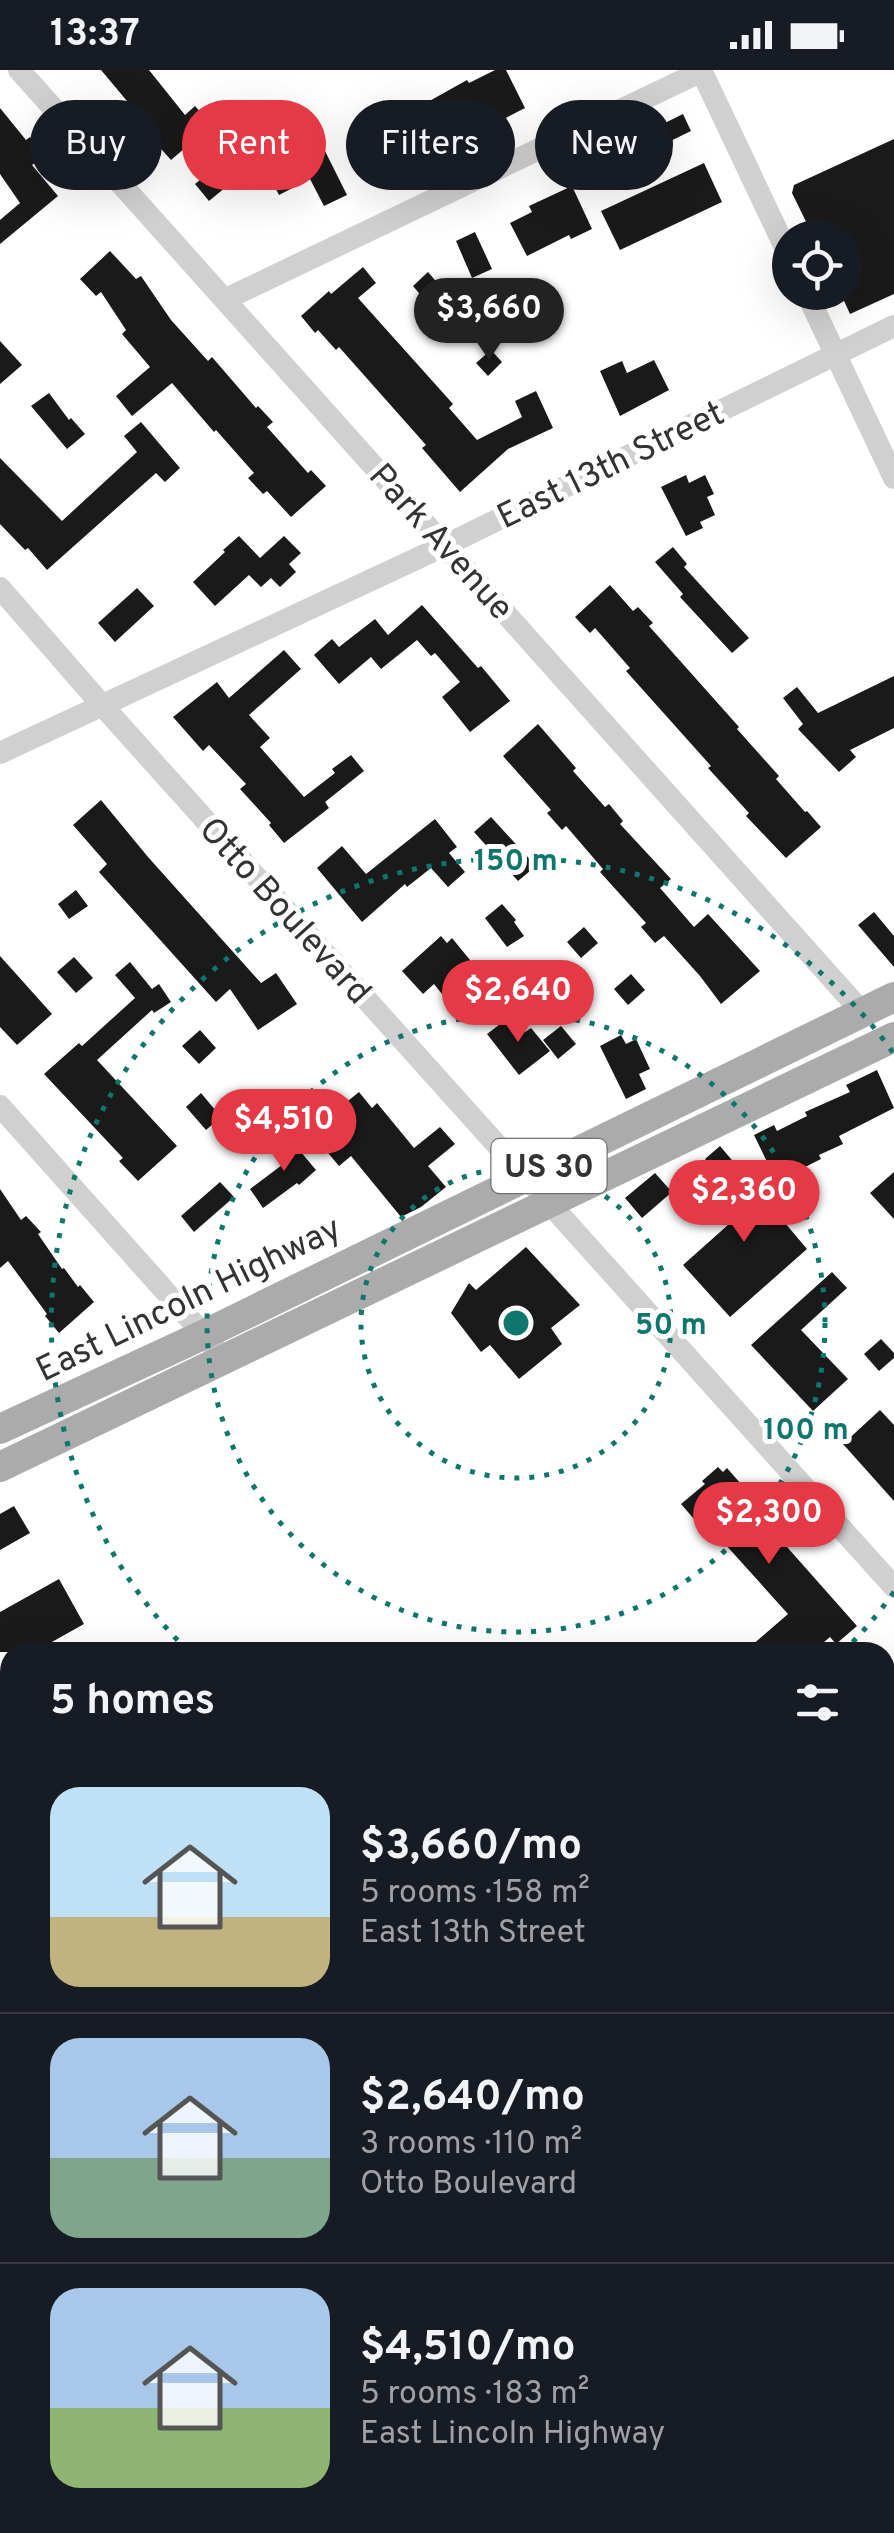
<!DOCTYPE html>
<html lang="en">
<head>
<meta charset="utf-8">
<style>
	:root { --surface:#171b24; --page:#242831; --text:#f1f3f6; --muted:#9ea1a6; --line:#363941; --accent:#e63946 }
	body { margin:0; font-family:Overpass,sans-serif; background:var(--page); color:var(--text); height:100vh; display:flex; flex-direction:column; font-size:38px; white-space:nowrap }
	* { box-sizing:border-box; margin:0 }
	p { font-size:32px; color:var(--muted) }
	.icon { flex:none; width:55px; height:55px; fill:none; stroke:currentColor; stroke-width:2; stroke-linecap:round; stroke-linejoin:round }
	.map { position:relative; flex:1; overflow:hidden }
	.sheet { position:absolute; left:0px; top:1572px; width:895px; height:892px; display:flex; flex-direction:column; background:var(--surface); border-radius:30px 30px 0 0; box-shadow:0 10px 40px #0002 }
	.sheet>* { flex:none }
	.top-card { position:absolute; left:30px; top:30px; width:835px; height:90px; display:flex; gap:20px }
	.fabs { position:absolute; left:772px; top:150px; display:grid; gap:20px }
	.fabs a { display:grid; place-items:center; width:90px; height:90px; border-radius:50%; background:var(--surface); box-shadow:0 10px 40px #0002; font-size:50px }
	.price { position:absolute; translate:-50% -85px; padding:0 22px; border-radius:35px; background:var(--accent); color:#fff; font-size:32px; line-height:65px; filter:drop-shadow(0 2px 5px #0008) }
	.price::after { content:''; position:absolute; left:50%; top:60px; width:30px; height:22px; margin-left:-15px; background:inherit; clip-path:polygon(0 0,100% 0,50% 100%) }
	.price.active { background:#222; color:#fff }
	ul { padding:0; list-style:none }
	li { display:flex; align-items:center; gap:30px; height:250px; padding:0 50px }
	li+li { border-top:2px solid var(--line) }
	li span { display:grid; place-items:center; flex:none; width:280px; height:200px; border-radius:30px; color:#555 }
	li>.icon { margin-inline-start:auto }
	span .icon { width:120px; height:120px; fill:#fffc; stroke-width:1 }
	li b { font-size:42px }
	h2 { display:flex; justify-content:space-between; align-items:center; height:120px; padding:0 50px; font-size:42px }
	.chip { padding:0 35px; border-radius:45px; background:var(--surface); box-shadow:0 10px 40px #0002; font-size:35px; line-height:90px }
	.chip.active { background:var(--accent); color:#fff }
	.status { display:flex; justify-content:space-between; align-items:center; height:70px; padding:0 50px; background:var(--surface); direction:ltr }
	.status svg { height:28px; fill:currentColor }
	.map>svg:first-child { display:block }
</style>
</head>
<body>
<div class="status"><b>13:37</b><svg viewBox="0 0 49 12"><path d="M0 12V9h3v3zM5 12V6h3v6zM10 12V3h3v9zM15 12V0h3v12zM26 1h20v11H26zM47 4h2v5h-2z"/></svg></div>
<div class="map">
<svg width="894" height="2463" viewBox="0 0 894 2463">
	<rect width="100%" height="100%" fill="#fff"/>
	<path fill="#e6ecdf" d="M0 1829 10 1845V2025L0 2030Z"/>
	<g fill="#1a1a1a">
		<path d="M101 0H149L185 45 195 36 212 55 171 90 122 35 127 31Z"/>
		<path d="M495 0H506L525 38 502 50 500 46 382 106 359 59 380 48 383 54 417 38 467 10 469 13Z"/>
		<path d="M0 38 26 70 30 67 44 87 32 95 58 126 0 174V150L20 133 0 104Z"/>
		<path d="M683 44 691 61 586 112 578 96Z"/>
		<path d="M252 67 266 84 209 131 195 114Z"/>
		<path d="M894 69V224L850 244 840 222H845V168H814L792 123 794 115Z"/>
		<path d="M325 81 347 125 324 136 310 109 279 125 269 106Z"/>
		<path d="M704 93 722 132 620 180 601 141Z"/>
		<path d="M572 116 592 159 571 169 569 165 527 186 510 153 532 142 529 136Z"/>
		<path d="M475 162 492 199 472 208 456 171Z"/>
		<path d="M110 181 136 209 141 206 171 250 208 291 212 287 256 338 258 336 273 352 267 357 308 403 311 400 326 416 291 447 267 421 263 424 248 408 254 403 216 360 214 362 172 313 132 346 116 326 150 297 122 264 126 260 101 222 96 226 80 209Z"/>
		<path d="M363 197 376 213 358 228 453 334 449 338 477 370 522 347 515 331 536 321 553 358 508 379 460 422 422 378 426 375 339 277 336 280 318 260 315 263 301 246 329 221 331 224Z"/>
		<path d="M428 202 451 229 456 238 439 247 413 216Z"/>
		<path d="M0 271 22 295 0 314Z"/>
		<path d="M491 280 502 292 488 306 476 293Z"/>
		<path d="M654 290 669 320 620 346 600 301 622 291 627 303Z"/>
		<path d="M49 323 69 350 71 348 85 364 67 379 31 336Z"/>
		<path d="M141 352 180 398 165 412 156 403 47 500 28 478 25 480 0 454V388L62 451 137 382 124 366Z"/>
		<path d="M686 405 689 413 705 405 714 424 707 427 715 445 700 452 703 458 686 466 661 417Z"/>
		<path d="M239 466 260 488 284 466 301 483 289 494 296 502 280 517 271 508 261 517 249 505 215 536 193 512 225 482 223 480Z"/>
		<path d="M673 477 687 494 684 497 749 568 732 583 680 527 683 524 655 492Z"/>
		<path d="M610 515 633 541 638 537 653 553 649 556 739 657 737 659 779 706 776 709 805 742 807 741 821 757 786 788 746 746 749 743 708 698 711 696 626 601 630 598 595 558 590 563 575 547Z"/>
		<path d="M137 518 154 536 115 572 98 553Z"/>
		<path d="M422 535 478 598 481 596 510 631 470 662 442 627 460 612 435 583 431 586 417 570 381 599 371 587 339 614 314 585 332 569 339 577 375 549 388 565Z"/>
		<path d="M284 580 301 599 249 645 270 668 260 677 304 727 335 703 332 699 351 685 364 701 325 732 329 738 284 773 269 755 271 753 240 719 246 714 209 675 203 681 173 647 217 612 229 628Z"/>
		<path d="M894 606V658L850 680 856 687 839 702 798 659 803 654 783 628 797 617 818 643Z"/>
		<path d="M538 654 576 698 573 701 605 737 609 734 623 751 620 754 671 809 660 818 694 857 708 844 760 901 721 934 700 906 664 866 655 873 641 857 646 853 600 802 603 799 566 756 562 760 547 743 551 740 503 686Z"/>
		<path d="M101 730 148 787 261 913 276 903 297 934 258 960 230 919 216 932 99 802 107 794 73 755Z"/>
		<path d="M491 747 536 796 518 811 474 762Z"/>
		<path d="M435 749 457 777 449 783 465 802 448 817 431 798 407 817 405 814 362 852 317 798 342 776 366 804Z"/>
		<path d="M76 820 88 836 69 849 58 834Z"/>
		<path d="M502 834 516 850 514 852 524 866 507 877 485 848Z"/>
		<path d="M874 842 894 866V897L858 855Z"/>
		<path d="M584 857 598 873 581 888 567 872Z"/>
		<path d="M441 866 447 873 452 868 488 912 468 928 472 932 457 943 434 914 423 924 402 901Z"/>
		<path d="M0 886 52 944 17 975 0 957Z"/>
		<path d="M74 887 93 908 76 923 57 902Z"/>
		<path d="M130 892 152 919 159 914 171 932 154 943 152 940 97 990 177 1076 138 1111 119 1091 123 1088 44 1004 79 973 82 976 135 928 115 905Z"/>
		<path d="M631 904 645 920 628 935 614 919Z"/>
		<path d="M512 945 525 962 531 958 550 981 519 1005 487 964Z"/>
		<path d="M561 956 576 974 558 989 543 970Z"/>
		<path d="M200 960 216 978 199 994 182 976Z"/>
		<path d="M621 965 626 974 636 969 650 999 639 1004 646 1019 626 1029 600 976Z"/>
		<path d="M877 1000 894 1038 839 1066 843 1074 819 1085 821 1089 803 1098 801 1095 775 1108 754 1065 774 1055 777 1061 807 1046 805 1042 850 1022 846 1015Z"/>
		<path d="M359 1022 372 1038 377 1033 414 1078 440 1057 455 1074 428 1096 446 1117 421 1137 401 1147 351 1086 339 1096 323 1077 345 1058 333 1043Z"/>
		<path d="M201 1023 221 1047 206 1060 186 1037Z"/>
		<path d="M290 1069 316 1100 299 1115 297 1113 263 1138 250 1119 282 1095 272 1083Z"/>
		<path d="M720 1076 807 1179 730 1247 683 1195 747 1138 705 1089Z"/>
		<path d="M894 1102V1149L870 1123Z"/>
		<path d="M655 1103 672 1122 642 1148 625 1128Z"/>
		<path d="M220 1112 234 1127 194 1162 181 1146Z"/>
		<path d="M0 1119 21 1150 26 1146 41 1162 38 1164 62 1199 64 1198 78 1217 80 1215 94 1232 59 1263 45 1246 47 1244 8 1191 0 1198Z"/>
		<path d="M526 1177 580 1235 551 1258 562 1274 519 1309 490 1275 481 1282 451 1243 469 1213 476 1220Z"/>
		<path d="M832 1202 847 1218 801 1260 848 1309 813 1341 751 1275Z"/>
		<path d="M881 1269 894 1283V1288L879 1301 864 1284Z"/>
		<path d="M880 1340 894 1355V1431L843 1374Z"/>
		<path d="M718 1397 723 1402 727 1398 769 1446 764 1451 857 1556 836 1574 830 1567 812 1582H744L788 1544 706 1453 701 1457 681 1434 705 1414 702 1411Z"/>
		<path d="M14 1436 30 1463 0 1480V1444Z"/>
		<path d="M59 1509 84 1554 34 1582H0V1542Z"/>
	</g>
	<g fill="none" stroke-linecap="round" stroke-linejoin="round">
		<g stroke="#d0d0d0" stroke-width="22">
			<path d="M19 0 863 943"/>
			<path d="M701 0 790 188"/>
			<path d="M806 222 894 408"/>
			<path d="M226 229 702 1"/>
			<path d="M0 518 101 634 894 1517"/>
			<path d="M0 683 446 475 894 256"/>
			<path d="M0 1036 214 1276"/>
			<path d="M885 1643 894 1639"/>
			<path d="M885 2019 894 2029"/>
			<path d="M0 2068 10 2063"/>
			<path d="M885 2341 894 2336"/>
			<path d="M778 2455 785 2463"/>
			<path d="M124 2463 140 2455"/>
			<path d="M626 2463 643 2455"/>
		</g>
		<g stroke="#ababab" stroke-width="30">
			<path d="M0 1359 203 1265 894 927"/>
			<path d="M0 1397 894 967"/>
			<path d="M0 1776 10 1792"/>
			<path d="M409 2455 414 2463"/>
		</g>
	</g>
	<g fill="none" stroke="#0f766e" stroke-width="5" stroke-dasharray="5 10">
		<circle cx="516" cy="1253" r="155"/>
		<circle cx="516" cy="1253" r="309"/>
		<path d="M894 1522A464 464 0 0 1 844 1581M188 1581A464 464 0 1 1 894 984"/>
	</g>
	<g text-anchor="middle" stroke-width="10" stroke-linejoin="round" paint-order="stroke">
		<rect fill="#fff" stroke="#707070" stroke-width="2.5" x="491.5" y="1069" width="115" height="54" rx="8"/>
		<g font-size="32" font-weight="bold" fill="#333">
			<text x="549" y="1107">US 30</text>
		</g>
		<g font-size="35" fill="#333" stroke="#fff">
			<text transform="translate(610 394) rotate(-26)" y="12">East 13th Street</text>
			<text transform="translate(442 471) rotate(48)" y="12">Park Avenue</text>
			<text transform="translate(286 840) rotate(48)" y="12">Otto Boulevard</text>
			<text transform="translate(188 1228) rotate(-26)" y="12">East Lincoln Highway</text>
		</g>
	</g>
	<circle cx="516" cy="1253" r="15" fill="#0f766e" stroke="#fff" stroke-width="5"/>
	<g font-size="30" text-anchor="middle" font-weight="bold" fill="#0f766e" stroke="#fff" stroke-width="10" stroke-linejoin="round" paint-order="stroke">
		<text x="516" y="800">150 m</text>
		<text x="671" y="1264">50 m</text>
		<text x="806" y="1369">100 m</text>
	</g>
</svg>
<div class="fabs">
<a><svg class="icon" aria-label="locate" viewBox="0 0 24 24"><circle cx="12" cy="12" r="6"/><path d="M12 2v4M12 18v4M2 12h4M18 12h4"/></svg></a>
</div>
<b class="price active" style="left:489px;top:293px">$3,660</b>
<b class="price" style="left:518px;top:975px">$2,640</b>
<b class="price" style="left:284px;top:1104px">$4,510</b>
<b class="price" style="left:744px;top:1175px">$2,360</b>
<b class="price" style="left:769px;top:1497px">$2,300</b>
<div class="top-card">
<a class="chip">Buy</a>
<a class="chip active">Rent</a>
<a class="chip">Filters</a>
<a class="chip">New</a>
</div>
<section class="sheet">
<h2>5 homes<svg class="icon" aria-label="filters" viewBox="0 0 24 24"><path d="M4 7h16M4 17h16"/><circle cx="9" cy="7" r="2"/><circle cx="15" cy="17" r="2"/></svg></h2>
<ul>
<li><span style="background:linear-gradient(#bfe0f5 65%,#c2b280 0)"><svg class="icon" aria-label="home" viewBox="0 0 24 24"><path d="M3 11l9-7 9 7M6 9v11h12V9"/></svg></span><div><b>$3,660/mo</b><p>5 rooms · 158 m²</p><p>East 13th Street</p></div></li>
<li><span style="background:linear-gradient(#a9c7e8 60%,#7fa58c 0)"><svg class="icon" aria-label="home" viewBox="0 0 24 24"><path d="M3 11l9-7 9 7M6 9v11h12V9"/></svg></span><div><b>$2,640/mo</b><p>3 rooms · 110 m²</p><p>Otto Boulevard</p></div></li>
<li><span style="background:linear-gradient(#a9c7e8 60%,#8fb573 0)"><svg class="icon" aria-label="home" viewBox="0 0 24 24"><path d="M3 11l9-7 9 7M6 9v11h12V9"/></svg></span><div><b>$4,510/mo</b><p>5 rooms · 183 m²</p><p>East Lincoln Highway</p></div></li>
</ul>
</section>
</div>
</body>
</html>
